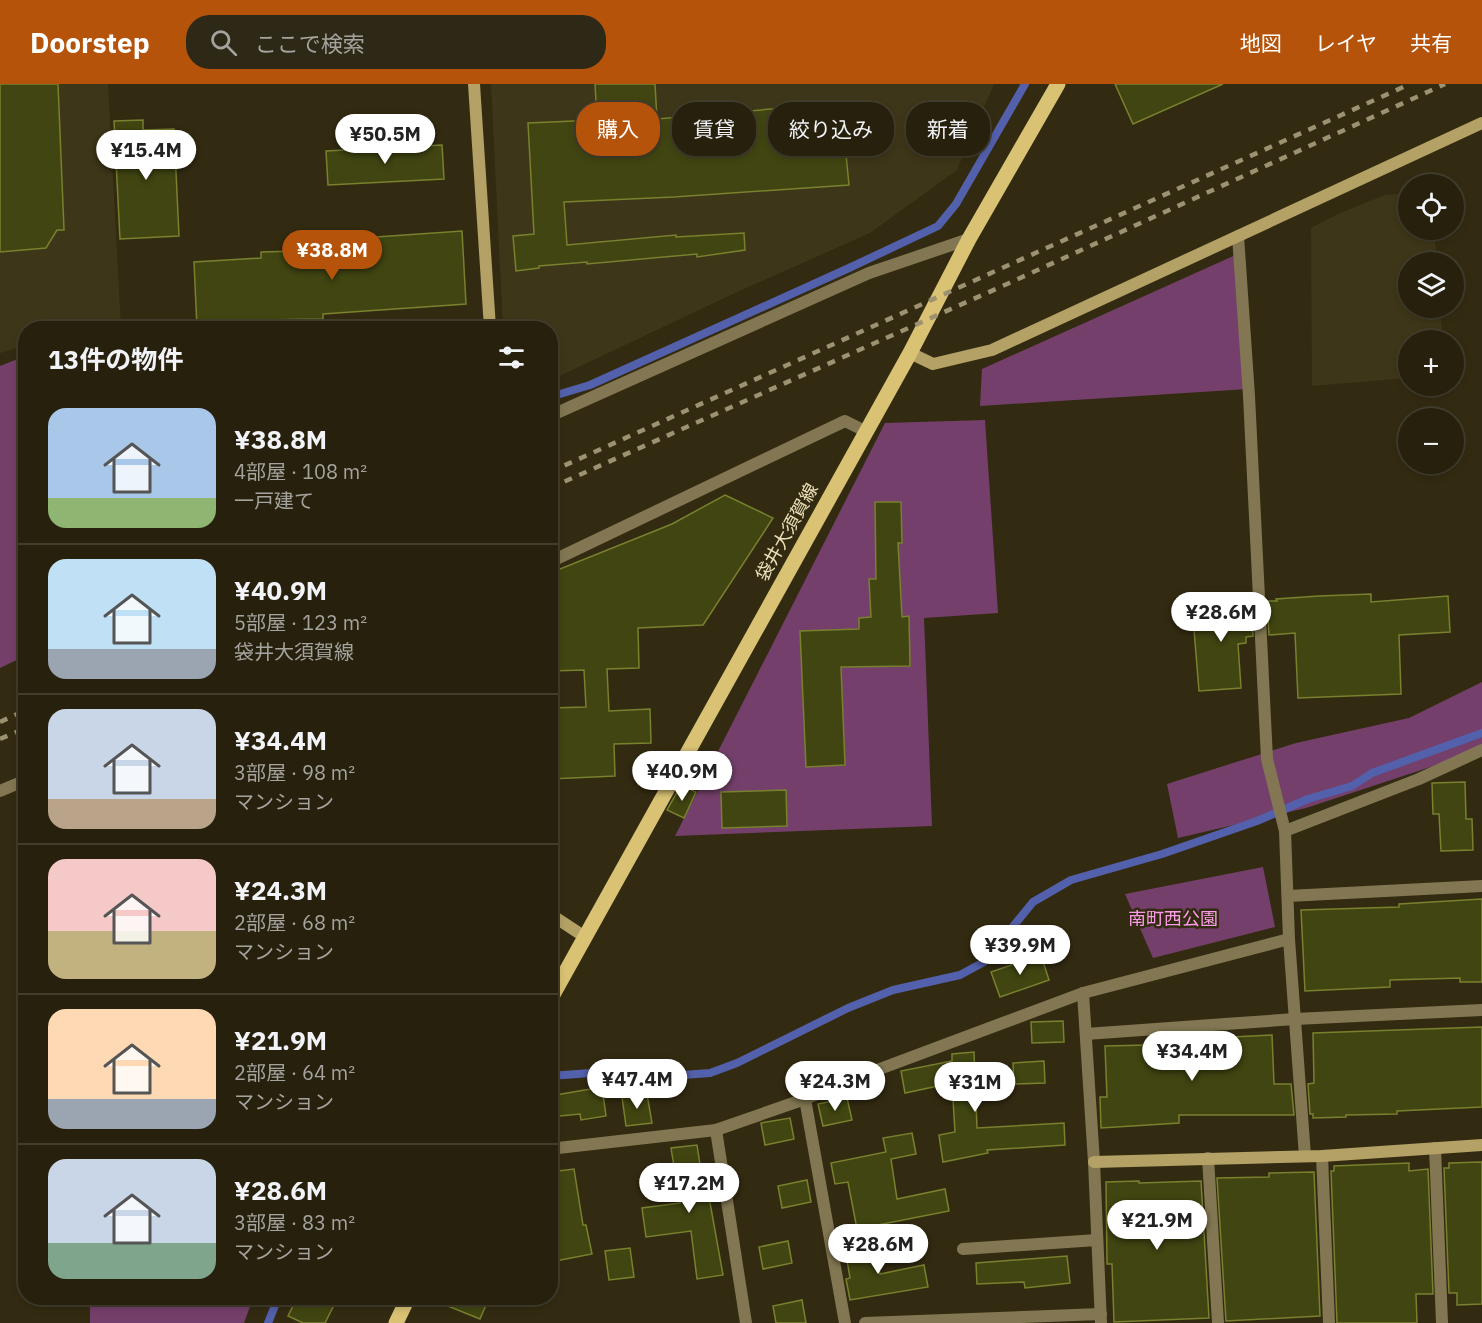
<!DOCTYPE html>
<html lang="ja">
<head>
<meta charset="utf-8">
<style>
	:root { --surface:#26200d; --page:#2e2816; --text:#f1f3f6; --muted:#a4a39d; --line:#423e2e; --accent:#b45309 }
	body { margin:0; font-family:"IBM Plex Sans","Noto Sans JP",sans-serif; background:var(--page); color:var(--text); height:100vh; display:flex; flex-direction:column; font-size:22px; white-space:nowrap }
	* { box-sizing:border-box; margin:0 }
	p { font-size:20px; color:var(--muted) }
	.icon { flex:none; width:33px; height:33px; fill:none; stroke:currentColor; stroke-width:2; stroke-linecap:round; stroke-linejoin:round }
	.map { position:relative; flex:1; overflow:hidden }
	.sheet { position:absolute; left:18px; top:237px; width:540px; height:984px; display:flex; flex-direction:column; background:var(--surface); border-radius:24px; box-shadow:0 3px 9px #0003,0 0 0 2px var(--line) }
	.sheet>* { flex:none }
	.top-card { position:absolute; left:576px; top:18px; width:570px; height:54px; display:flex; gap:12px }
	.fabs { position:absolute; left:1398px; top:90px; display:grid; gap:12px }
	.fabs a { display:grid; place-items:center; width:66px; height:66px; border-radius:50%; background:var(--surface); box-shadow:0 3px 9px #0003,0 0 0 2px var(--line); font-size:30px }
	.price { position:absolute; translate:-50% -51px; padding:0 14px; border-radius:21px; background:#fff; color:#222; font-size:20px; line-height:39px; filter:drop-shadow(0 2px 3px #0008) }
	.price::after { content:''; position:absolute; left:50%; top:36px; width:18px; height:14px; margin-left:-9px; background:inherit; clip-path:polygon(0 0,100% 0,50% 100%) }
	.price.current { background:var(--accent); color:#fff }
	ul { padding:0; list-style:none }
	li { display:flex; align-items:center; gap:18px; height:150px; padding:0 30px }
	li+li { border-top:2px solid var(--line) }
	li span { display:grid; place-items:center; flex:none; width:168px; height:120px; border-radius:18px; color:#555 }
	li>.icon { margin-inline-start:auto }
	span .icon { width:72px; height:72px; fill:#fffc; stroke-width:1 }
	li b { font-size:26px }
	h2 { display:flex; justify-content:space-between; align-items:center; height:72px; padding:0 30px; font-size:26px }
	.chip { padding:0 21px; border-radius:24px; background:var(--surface); box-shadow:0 3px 9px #0003,0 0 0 2px var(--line); font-size:21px; line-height:54px }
	.chip.current { background:var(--accent); color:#fff }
	header { display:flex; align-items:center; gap:36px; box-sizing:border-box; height:84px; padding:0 30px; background:var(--accent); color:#fff }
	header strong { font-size:28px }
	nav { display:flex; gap:33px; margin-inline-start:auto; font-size:21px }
	.search { width:420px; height:54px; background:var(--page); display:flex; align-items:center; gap:15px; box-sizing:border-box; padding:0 21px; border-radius:24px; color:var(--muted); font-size:22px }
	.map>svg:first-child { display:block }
</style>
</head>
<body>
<header>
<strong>Doorstep</strong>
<div class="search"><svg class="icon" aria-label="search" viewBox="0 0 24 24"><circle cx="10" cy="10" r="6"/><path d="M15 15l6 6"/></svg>ここで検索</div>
<nav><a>地図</a><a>レイヤ</a><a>共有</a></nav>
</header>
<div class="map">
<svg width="1482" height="1239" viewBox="0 0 1482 1239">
	<rect width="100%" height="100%" fill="#332b11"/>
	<g fill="#3e3618">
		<path d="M0 0H108L121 244H26L25 262 0 269Z"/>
		<path d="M491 0H994L957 86 870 149 735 209 551 296 550 244H503Z"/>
		<path d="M1408 109V146H1434L1437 178H1408V224H1440L1443 256H1408V294L1312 302 1311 144 1340 129 1385 111Z"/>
	</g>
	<g fill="#74406b">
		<path d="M1240 169 1248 305 980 322 982 285Z"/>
		<path d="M25 272V572L0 584V282Z"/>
		<path d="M985 336 998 529 924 534 932 742 675 752 885 339Z"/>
		<path d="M1482 598V666L1306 724 1178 754 1167 700 1296 659 1409 634Z"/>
		<path d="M1263 783 1275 843 1153 874 1125 810Z"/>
		<path d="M90 1214H253L244 1239H90Z"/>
	</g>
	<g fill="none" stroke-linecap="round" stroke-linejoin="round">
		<g stroke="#5360ac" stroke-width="8">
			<path d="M550 313 590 301 849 184 938 142 956 120 1025 0"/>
			<path d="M550 992 618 987 669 992 710 989 737 979 848 924 893 906 960 891 984 878 1033 818 1071 796 1162 770 1257 737 1308 715 1352 702 1372 689 1482 649"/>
			<path d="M268 1239 278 1214"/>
		</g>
	</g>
	<g fill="#414511" stroke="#79802e" stroke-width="1.5">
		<path d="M0 0H58L64 146H57L46 164 0 168Z"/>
		<path d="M595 0H655L657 35 841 19 849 101 674 113 564 118 567 161 676 151V153L744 149 745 166 697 173V170L587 180V178L539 182V184L516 187 513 152 534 150 528 39 597 36Z"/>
		<path d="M1115 0H1223L1133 40Z"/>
		<path d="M143 36V46L174 45 179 152 120 155 114 37Z"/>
		<path d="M442 61 444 95 328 101 326 67Z"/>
		<path d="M462 147 466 220 323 230V235L258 236V244H197L194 178 261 174V168L334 166 333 156Z"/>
		<path d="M725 411 773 434 703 541 638 544 639 584 607 585 609 627 650 625 651 659 614 660 615 692 550 695V624L586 623 584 586 550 587V489L672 440Z"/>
		<path d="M875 418H901L902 459H898L902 533 909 532 910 582 841 583 845 681 806 683 800 547 859 545V534L871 533 869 495H876Z"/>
		<path d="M1371 510V518L1448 512 1450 548 1399 551 1401 610 1298 614 1295 549 1269 551 1267 517H1277L1276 515 1319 512Z"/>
		<path d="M1251 518 1253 552 1246 553V559L1238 560 1241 604 1199 607 1192 521Z"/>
		<path d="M1465 698 1466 735H1472L1473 766 1441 767 1439 730H1433L1432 699Z"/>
		<path d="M681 701 696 708 684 734 667 726Z"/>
		<path d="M786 706 787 742 722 744 721 708Z"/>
		<path d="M1482 815V898H1460V894L1390 896V903L1305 907 1301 826 1399 823V820Z"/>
		<path d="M1041 871 1049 896 1000 913 991 888Z"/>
		<path d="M1063 937 1064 958 1032 959 1031 938Z"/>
		<path d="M1482 943V1023L1397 1027V1030L1346 1031V1033L1313 1034V1030H1310L1308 1000 1314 999 1313 949Z"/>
		<path d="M1272 951 1274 1000H1291L1294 1031H1179V1039L1101 1044 1100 1013H1107L1105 962 1192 960V955Z"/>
		<path d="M974 968 977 1044 1064 1039 1065 1061 987 1066 988 1069 943 1078 939 1051 955 1048 952 999 905 1009 901 987 952 977V970Z"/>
		<path d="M1044 977 1045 999 1014 1000 1013 979Z"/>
		<path d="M602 1003 606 1032 581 1036 580 1030 550 1033V1012Z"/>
		<path d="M647 1010 652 1039 626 1042 622 1013Z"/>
		<path d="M847 1014 852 1036 823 1042 818 1020Z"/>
		<path d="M790 1034 794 1055 765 1061 761 1039Z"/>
		<path d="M912 1049 916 1070 891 1075 897 1115 945 1105 949 1127 857 1145 848 1098 835 1100 831 1079 886 1068 883 1054Z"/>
		<path d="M697 1061 705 1113H709L723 1191 697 1195 691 1147 646 1153 642 1124 680 1119 671 1064Z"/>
		<path d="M1482 1078V1220L1457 1221V1209H1449L1444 1084H1449V1079Z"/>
		<path d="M1409 1079V1087L1428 1085 1433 1210H1416L1417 1239H1337L1331 1087H1334V1082Z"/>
		<path d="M574 1085 583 1141H586L592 1170 550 1178V1148L557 1146 550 1102V1088Z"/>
		<path d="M1314 1088 1320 1232 1226 1237 1217 1094 1269 1093V1089Z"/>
		<path d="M807 1096 811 1118 782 1124 778 1102Z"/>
		<path d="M1139 1097V1099L1201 1097 1209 1234 1114 1238 1112 1180H1107L1106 1098Z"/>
		<path d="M788 1157 792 1179 763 1185 759 1163Z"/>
		<path d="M874 1158 880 1190 924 1181 928 1203 850 1216 846 1195 850 1194 845 1164Z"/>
		<path d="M630 1164 634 1193 609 1196 605 1167Z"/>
		<path d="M1067 1172 1070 1199 1025 1204 1024 1198 977 1200 976 1179Z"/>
		<path d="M297 1214H317L334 1221 325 1239H303L288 1232Z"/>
		<path d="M428 1214H489L480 1235Z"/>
		<path d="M802 1216 806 1239H776L773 1222Z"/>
	</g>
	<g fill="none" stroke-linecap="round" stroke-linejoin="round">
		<g stroke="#827752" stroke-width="12">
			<path d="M1238 152 1249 312 1267 675 1285 747 1289 855 1305 1072"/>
			<path d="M550 332 869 189 969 155"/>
			<path d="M550 478 845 337 865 347"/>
			<path d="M0 707 26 696"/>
			<path d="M1285 747 1419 695 1482 666"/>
			<path d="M1288 812 1482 802"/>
			<path d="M1083 909 1094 1078 1101 1239"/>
			<path d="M1086 950 1295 935 1482 926"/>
			<path d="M805 1015 845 1239"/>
			<path d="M716 1046 746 1239"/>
			<path d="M550 1061 558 1064 716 1046 805 1015 877 986 1083 909 1289 855"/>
			<path d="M1435 1064 1442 1239"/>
			<path d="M1322 1072 1329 1239"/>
			<path d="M1208 1074 1218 1239"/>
			<path d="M963 1165 1097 1156"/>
			<path d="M865 1239 1101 1230"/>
		</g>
		<g stroke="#b3a165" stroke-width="12">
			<path d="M474 0 490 244"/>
			<path d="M910 269 933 280 992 266 1482 39"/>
			<path d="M550 830 585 853"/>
			<path d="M1094 1078 1322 1072 1482 1061"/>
		</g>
		<g stroke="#d9c273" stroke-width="15">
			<path d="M550 916 910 269 969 155 1058 0"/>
			<path d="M396 1239 408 1214"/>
		</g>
		<g stroke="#9c9271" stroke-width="4.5" stroke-dasharray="8 8" stroke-linecap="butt">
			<path d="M550 388 1410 0"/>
			<path d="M550 404 1007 200 1445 0"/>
			<path d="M0 638 26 626"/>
			<path d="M0 655 26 644"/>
		</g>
	</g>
	<g text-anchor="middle" stroke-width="5" stroke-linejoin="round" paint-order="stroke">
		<g font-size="18" fill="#ece1ba" stroke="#332b11">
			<text transform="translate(787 448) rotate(-61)" y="6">袋井大須賀線</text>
		</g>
		<g font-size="18" fill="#fe9ceb" stroke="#332b11">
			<text x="1173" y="841">南町西公園</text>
		</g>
	</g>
</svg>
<div class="fabs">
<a><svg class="icon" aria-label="locate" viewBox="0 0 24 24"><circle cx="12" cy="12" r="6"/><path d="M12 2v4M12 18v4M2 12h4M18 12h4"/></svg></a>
<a><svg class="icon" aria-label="layers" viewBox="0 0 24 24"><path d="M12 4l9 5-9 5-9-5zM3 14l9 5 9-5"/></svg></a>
<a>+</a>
<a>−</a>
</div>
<b class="price" style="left:385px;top:81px">¥50.5M</b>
<b class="price" style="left:146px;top:97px">¥15.4M</b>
<b class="price current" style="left:332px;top:197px">¥38.8M</b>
<b class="price" style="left:1221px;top:559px">¥28.6M</b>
<b class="price" style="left:682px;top:718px">¥40.9M</b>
<b class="price" style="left:1020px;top:892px">¥39.9M</b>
<b class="price" style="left:1192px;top:998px">¥34.4M</b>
<b class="price" style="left:637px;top:1026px">¥47.4M</b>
<b class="price" style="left:835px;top:1028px">¥24.3M</b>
<b class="price" style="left:975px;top:1029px">¥31M</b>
<b class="price" style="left:689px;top:1130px">¥17.2M</b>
<b class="price" style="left:1157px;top:1167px">¥21.9M</b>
<b class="price" style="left:878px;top:1191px">¥28.6M</b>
<div class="top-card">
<a class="chip current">購入</a>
<a class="chip">賃貸</a>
<a class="chip">絞り込み</a>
<a class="chip">新着</a>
</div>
<section class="sheet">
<h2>13件の物件<svg class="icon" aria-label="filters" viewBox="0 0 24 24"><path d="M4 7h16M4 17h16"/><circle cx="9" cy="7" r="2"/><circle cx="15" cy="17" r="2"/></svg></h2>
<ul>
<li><span style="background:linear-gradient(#a9c7e8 75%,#8fb573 0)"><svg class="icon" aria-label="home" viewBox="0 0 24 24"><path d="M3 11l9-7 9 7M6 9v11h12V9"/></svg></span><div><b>¥38.8M</b><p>4部屋 · 108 m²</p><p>一戸建て</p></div></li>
<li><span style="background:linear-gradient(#bfe0f5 75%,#9aa5b1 0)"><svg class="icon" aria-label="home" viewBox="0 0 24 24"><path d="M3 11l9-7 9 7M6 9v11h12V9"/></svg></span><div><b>¥40.9M</b><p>5部屋 · 123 m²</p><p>袋井大須賀線</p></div></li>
<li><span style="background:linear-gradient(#c9d6e8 75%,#b9a48a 0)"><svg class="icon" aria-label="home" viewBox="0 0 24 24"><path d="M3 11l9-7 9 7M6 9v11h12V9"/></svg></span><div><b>¥34.4M</b><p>3部屋 · 98 m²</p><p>マンション</p></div></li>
<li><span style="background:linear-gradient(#f6c9c9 60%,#c2b280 0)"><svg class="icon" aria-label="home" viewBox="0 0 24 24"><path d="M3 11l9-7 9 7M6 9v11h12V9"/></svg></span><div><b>¥24.3M</b><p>2部屋 · 68 m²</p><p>マンション</p></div></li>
<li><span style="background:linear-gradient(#ffd9b3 75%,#9aa5b1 0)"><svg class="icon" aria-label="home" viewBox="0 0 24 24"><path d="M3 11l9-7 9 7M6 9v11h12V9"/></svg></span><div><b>¥21.9M</b><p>2部屋 · 64 m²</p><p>マンション</p></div></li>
<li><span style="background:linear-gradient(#c9d6e8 70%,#7fa58c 0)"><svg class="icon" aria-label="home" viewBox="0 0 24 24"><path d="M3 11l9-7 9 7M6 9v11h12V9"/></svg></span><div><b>¥28.6M</b><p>3部屋 · 83 m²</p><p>マンション</p></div></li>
</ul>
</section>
</div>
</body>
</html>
